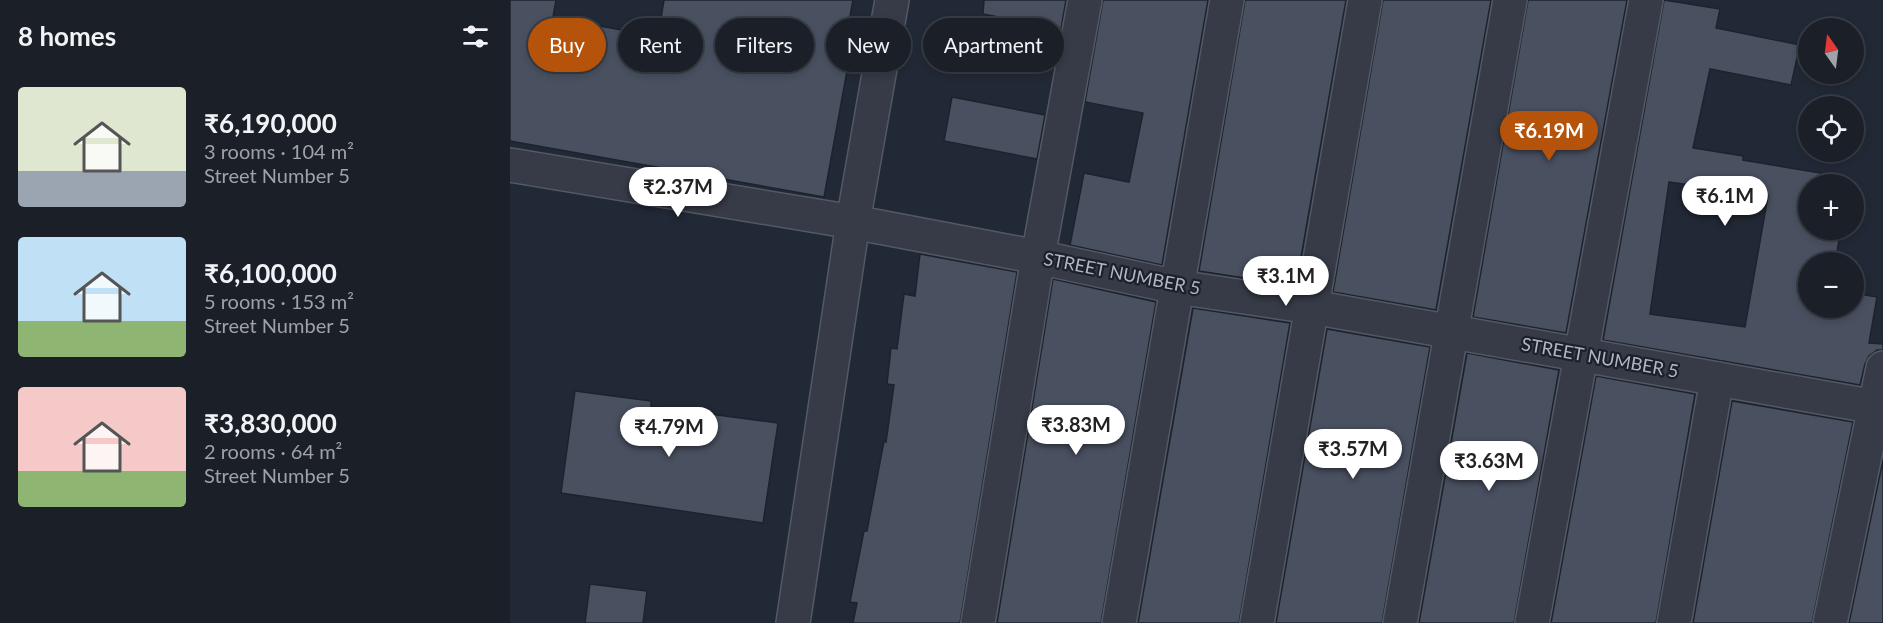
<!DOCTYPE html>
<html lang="en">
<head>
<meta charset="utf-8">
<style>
	:root { --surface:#1a1f28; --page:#272c34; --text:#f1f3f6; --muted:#9fa2a8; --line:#383d45; --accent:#b45309 }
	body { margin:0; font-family:Lato,sans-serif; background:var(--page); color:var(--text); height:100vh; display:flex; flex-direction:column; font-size:22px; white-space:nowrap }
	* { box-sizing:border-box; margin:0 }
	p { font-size:20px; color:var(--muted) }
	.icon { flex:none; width:33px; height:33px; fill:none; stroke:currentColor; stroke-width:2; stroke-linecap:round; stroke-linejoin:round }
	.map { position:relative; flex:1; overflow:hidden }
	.panel { display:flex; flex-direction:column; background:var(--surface); width:510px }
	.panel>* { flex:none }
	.hud { position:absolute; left:18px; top:18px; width:570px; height:54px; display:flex; gap:12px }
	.needle { width:39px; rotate:346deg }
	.tools { position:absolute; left:1288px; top:18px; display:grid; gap:12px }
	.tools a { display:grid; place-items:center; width:66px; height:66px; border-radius:50%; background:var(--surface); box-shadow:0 3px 9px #0003,0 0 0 2px var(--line); font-size:30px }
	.price { position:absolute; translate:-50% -51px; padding:0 14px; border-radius:21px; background:#fff; color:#222; font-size:20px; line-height:39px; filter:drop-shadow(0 2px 3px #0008) }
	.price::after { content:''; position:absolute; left:50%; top:36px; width:18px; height:14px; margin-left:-9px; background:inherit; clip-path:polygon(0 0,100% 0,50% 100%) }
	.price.selected { background:var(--accent); color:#fff }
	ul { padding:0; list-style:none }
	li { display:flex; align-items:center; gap:18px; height:150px; padding:0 18px }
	li span { display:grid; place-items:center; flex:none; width:168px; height:120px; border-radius:6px; color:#555 }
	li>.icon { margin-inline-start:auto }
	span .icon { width:72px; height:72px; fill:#fffc; stroke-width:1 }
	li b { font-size:26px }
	h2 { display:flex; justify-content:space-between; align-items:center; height:72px; padding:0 18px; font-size:26px }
	.pill { padding:0 21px; border-radius:27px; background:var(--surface); box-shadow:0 3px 9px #0003,0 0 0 2px var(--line); font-size:21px; line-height:54px }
	.pill.selected { background:var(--accent); color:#fff }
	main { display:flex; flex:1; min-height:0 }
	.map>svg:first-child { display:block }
</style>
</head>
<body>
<main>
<section class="panel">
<h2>8 homes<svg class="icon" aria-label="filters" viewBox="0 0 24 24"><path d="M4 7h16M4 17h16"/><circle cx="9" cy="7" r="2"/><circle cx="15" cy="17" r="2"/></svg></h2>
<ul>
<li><span style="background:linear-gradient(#dfe7d0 70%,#9aa5b1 0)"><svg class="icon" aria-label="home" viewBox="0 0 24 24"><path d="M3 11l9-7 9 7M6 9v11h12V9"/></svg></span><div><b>₹6,190,000</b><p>3 rooms · 104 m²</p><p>Street Number 5</p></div></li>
<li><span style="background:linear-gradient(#bfe0f5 70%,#8fb573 0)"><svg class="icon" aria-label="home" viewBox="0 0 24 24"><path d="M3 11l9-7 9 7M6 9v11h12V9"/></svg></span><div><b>₹6,100,000</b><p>5 rooms · 153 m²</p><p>Street Number 5</p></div></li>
<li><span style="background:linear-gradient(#f6c9c9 70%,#8fb573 0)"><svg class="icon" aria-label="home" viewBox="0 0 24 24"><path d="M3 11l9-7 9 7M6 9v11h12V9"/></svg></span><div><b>₹3,830,000</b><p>2 rooms · 64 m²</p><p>Street Number 5</p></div></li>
</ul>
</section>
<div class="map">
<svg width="1373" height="623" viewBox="0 0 1373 623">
	<rect width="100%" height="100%" fill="#222936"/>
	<g fill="#495060" stroke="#1d232d" stroke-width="1.5" fill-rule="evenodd">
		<path d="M0 0H46L43 17 148 37 154 0H343L330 70 337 71 314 197 0 141Z"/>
		<path d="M474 0H556L551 29 473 14Z"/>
		<path d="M593 0H698L652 265 560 245 574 173 619 182 633 113 575 102Z"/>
		<path d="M735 0H836L786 286 689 271Z"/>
		<path d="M873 0H981L926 310 823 292Z"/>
		<path d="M1018 0H1117L1056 333 963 317Z"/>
		<path d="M1154 0 1210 9 1206 28 1290 45 1281 85 1200 69 1183 148 1233 156V160L1340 178 1339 184H1299V230H1331L1325 262H1299V308H1344V293L1367 297 1359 343 1373 344V350H1367L1359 356 1355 364 1350 385 1093 340ZM1159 182 1258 196 1235 327 1140 314Z"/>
		<path d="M442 97 535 115 527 159 434 141Z"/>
		<path d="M410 254 507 272 450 623H343L347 603 340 602 354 531H357L374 441 376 442 384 385 377 384 381 348 387 349 394 294 405 296Z"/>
		<path d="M543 279 646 302 591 623H487Z"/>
		<path d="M683 308 780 323 729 623H628Z"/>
		<path d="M817 329 920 347 872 623H766Z"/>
		<path d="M957 353 1049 370 1004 623H909Z"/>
		<path d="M1086 376 1185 394 1146 623H1041Z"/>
		<path d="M65 391 141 401V406L268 423 253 523 51 493Z"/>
		<path d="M1222 401 1343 422 1302 623H1183Z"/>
		<path d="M1373 460V623H1339Z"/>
		<path d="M80 584 137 591 133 623H75Z"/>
	</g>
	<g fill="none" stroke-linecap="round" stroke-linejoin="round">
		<g stroke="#535964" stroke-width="36">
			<g id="minor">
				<path d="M0 165 343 222 528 257 667 287 802 307 1366 407"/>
				<path d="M283 623 343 222 382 0"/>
				<path d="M468 623 528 257 575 0"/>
				<path d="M609 623 717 0"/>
				<path d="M747 623 855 0"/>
				<path d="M890 623 1000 0"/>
				<path d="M1022 623 1136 0"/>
				<path d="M1164 623 1207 379"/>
				<path d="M1320 623 1373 368"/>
			</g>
		</g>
		<use href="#minor" stroke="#363b47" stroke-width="33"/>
	</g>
	<g text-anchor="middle" stroke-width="4.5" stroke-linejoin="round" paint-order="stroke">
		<g font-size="18" fill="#b0b6c3" stroke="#1b212b">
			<text transform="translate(612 274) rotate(11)" y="6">STREET NUMBER 5</text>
			<text transform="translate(1090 358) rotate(10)" y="6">STREET NUMBER 5</text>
		</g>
	</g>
</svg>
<div class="tools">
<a><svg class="needle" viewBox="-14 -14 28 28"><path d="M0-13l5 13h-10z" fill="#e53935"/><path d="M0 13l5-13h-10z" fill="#9fa2a8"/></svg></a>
<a><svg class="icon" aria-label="locate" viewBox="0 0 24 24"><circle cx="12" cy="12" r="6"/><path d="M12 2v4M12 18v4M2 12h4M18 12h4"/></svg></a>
<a>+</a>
<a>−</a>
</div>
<b class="price selected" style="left:1039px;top:162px">₹6.19M</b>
<b class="price" style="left:168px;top:218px">₹2.37M</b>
<b class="price" style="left:1215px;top:227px">₹6.1M</b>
<b class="price" style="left:776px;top:307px">₹3.1M</b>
<b class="price" style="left:566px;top:456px">₹3.83M</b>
<b class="price" style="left:159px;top:458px">₹4.79M</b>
<b class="price" style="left:843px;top:480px">₹3.57M</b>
<b class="price" style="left:979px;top:492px">₹3.63M</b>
<div class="hud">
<a class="pill selected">Buy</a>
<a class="pill">Rent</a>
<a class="pill">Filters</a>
<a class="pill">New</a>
<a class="pill">Apartment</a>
</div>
</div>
</main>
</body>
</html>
